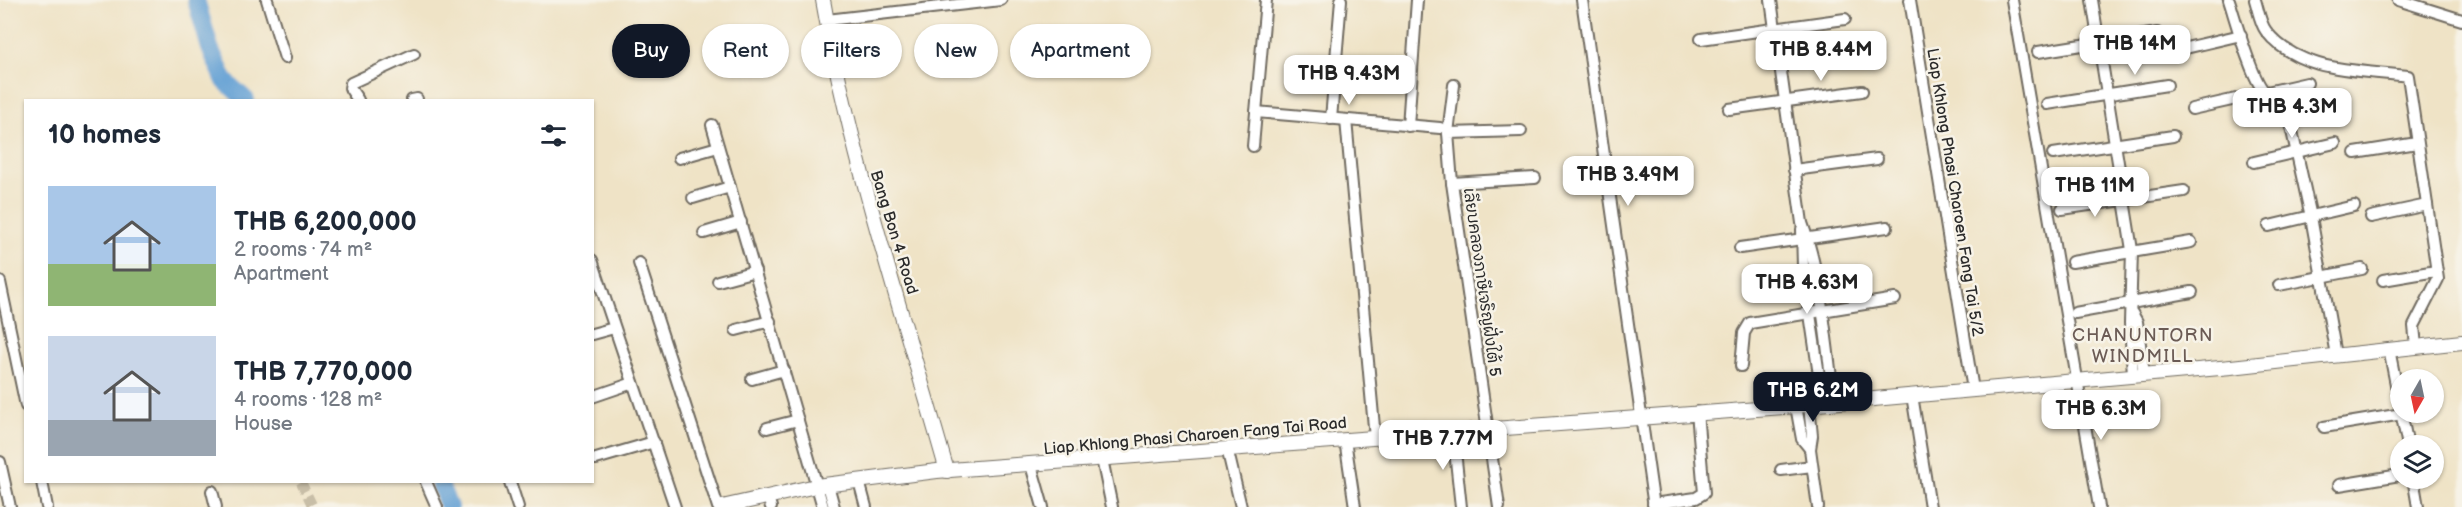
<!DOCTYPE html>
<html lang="en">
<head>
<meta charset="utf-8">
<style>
	:root { --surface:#fff; --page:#f6f6f7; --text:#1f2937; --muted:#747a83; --accent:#111827 }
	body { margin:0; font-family:"Balsamiq Sans","Playpen Sans Thai",sans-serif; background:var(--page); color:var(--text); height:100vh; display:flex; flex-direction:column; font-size:22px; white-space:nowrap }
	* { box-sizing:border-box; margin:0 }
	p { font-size:20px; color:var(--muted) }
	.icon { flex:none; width:33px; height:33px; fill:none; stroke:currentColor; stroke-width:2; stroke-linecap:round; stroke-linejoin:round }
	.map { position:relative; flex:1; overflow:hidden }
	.details { position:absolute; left:24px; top:99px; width:570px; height:384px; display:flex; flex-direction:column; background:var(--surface); border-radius:0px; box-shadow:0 2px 4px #0004 }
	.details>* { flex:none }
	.banner { position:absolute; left:612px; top:24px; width:570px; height:54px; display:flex; gap:12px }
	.needle { width:39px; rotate:189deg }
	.buttons { position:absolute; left:2390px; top:369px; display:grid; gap:12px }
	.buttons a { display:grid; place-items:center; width:54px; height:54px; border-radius:50%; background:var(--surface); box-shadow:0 2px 4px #0004; font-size:30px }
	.price { position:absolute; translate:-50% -51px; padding:0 14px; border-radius:12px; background:#fff; color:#222; font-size:20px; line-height:39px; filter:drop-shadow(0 2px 3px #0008) }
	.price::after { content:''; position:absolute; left:50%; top:36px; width:18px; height:14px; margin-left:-9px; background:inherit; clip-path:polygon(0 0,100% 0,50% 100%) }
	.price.selected { background:var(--accent); color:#fff }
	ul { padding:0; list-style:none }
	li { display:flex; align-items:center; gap:18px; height:150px; padding:0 24px }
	li span { display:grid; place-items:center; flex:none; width:168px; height:120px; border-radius:0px; color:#555 }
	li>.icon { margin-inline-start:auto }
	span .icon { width:72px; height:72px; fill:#fffc; stroke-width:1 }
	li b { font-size:26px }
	h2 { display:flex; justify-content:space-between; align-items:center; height:72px; padding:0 24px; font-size:26px }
	.tag { padding:0 21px; border-radius:27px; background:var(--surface); box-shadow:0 2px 4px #0004; font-size:21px; line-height:54px }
	.tag.selected { background:var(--accent); color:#fff }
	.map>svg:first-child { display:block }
</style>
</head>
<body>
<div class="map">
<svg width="2462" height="507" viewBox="0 0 2462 507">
	<rect width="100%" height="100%" fill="#f7f3e8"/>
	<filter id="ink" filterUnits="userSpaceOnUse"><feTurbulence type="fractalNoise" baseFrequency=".0167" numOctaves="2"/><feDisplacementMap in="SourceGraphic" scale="12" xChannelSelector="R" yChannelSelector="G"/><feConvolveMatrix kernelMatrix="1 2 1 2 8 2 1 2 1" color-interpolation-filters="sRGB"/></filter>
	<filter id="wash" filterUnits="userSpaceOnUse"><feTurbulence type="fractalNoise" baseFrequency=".008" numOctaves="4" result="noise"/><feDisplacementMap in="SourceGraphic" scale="24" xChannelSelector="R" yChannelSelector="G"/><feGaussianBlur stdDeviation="1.35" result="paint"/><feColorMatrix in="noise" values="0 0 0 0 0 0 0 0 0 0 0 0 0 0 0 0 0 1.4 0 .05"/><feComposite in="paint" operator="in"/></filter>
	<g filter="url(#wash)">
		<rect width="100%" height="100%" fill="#efe3c6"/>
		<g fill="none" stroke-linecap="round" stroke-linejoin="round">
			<g stroke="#63a0d4" stroke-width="18">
				<path d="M196 0 210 48 225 81 246 100"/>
				<path d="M439 482 449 507"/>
			</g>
		</g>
	</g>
	<g filter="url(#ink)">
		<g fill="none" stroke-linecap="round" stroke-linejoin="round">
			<path stroke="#c8bea7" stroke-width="10" stroke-dasharray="10 5" stroke-linecap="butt" d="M301 482 313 507"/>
			<g stroke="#706b61" stroke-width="14">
				<g id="minor">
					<path d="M267 0 285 58"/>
					<path d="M1582 0 1654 507"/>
					<path d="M1771 0 1802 223C1822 278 1826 343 1834 401"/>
					<path d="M1910 0 1973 390"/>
					<path d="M2012 0 2099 507"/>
					<path d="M2092 0 2132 250 2130 323 2133 375"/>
					<path d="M2229 0C2235 18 2252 81 2265 92 2277 103 2277 94 2288 113L2311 217 2336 355"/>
					<path d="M2255 0C2258 9 2260 23 2266 31 2298 73 2360 70 2408 76L2438 279 2414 326 2416 346"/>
					<path d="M2398 0 2462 20"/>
					<path d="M827 20 1001 0"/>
					<path d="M1701 39 1845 19"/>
					<path d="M2173 51 2241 35"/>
					<path d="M2038 52 2157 33"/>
					<path d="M358 100 350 88 351 83 414 54"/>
					<path d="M412 100 417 99"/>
					<path d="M2047 104 2167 85"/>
					<path d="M1729 109 1862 91"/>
					<path d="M2192 109 2307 83"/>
					<path d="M1256 112 1440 128"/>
					<path d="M1331 119 1341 0"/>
					<path d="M1346 120 1375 438"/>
					<path d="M712 125 823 507"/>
					<path d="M1408 126 1417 0"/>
					<path d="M1448 133 1454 85"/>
					<path d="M1253 146 1266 0"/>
					<path d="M2355 153 2417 143"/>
					<path d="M2053 154 2173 136"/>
					<path d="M679 158 718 147"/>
					<path d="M2254 162 2335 143"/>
					<path d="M1794 170 1877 159"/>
					<path d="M1452 183 1448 133 1521 131"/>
					<path d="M693 198 730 187"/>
					<path d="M2062 209 2184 191"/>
					<path d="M2371 217 2427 205"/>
					<path d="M2269 226 2354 206"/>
					<path d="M1802 229 1803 267 1823 402"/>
					<path d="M704 233 741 222"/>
					<path d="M1740 248 1887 227"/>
					<path d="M592 260 675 507"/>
					<path d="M2072 262 2191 242"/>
					<path d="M639 263 718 507"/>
					<path d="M2383 280 2436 271"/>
					<path d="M718 281 755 271"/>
					<path d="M0 282 26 406"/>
					<path d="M2279 285 2362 269"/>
					<path d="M2075 313 2192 292"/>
					<path d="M2132 313 2137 322 2144 374"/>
					<path d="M736 330 770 321"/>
					<path d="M592 334 614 328"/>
					<path d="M2389 349 2400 405"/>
					<path d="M1741 366 1744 333 1750 323 1895 299"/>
					<path d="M752 379 784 370"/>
					<path d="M1912 395 1930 507"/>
					<path d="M592 397 633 383"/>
					<path d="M1809 404 1812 436 1810 449 1818 507"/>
					<path d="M1796 406 1802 439 1810 449"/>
					<path d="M2401 412 2408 446"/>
					<path d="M2324 427 2402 414"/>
					<path d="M767 428 798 420"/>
					<path d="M1453 432 1461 507"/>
					<path d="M1345 440 1355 507"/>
					<path d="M1227 448 1241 507"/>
					<path d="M596 459 654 442"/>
					<path d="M1102 459 1112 507"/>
					<path d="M0 462 10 507"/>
					<path d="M1031 465 1043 507"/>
					<path d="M1781 470 1812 466"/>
					<path d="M2413 478 2418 507"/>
					<path d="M859 481 866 507"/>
					<path d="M42 482 47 507"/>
					<path d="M426 482 437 507"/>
					<path d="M510 482 518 507"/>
					<path d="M828 485 834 507"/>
					<path d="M2339 485 2400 475"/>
					<path d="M212 491 216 507"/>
					<path d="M768 498 771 507"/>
					<path d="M1653 504 1696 498 1704 493 1697 412"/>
					<path d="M1499 507 1452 183 1535 178"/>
				</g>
			</g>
			<g stroke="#706b61" stroke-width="16">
				<g id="tertiary">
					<path d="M823 0C851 160 903 314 947 471"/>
					<path d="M722 507 816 486 937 471 1796 406 2231 367 2462 342"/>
				</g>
			</g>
			<use href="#minor" stroke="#fff" stroke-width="10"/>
			<use href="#tertiary" stroke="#fff" stroke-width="14"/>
		</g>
	</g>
	<g text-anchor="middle" stroke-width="5" stroke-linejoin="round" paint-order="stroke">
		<g font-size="16" fill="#2b2b2b" stroke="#f7f3e8">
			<text transform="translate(1956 192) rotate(81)" y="6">Liap Khlong Phasi Charoen Fang Tai 5/2</text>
			<text transform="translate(895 232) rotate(73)" y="6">Bang Bon 4 Road</text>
			<text transform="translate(1483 282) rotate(82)" y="6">เลียบคลองภาษีเจริญฝั่งใต้ 5</text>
			<text transform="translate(1195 435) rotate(-5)" y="6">Liap Khlong Phasi Charoen Fang Tai Road</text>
		</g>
		<g font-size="18" letter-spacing="1.5" fill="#6b5b55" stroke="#f7f3e8">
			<text x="2143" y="341">CHANUNTORN<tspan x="2143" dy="21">WINDMILL</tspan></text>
		</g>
	</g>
</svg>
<div class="buttons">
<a><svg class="needle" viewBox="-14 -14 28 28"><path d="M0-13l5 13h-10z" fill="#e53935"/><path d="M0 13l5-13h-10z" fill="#747a83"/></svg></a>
<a><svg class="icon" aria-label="layers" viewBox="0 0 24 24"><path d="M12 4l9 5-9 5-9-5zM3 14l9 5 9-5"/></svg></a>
</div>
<b class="price" style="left:2135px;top:76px">THB 14M</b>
<b class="price" style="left:1821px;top:82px">THB 8.44M</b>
<b class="price" style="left:1349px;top:106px">THB 9.43M</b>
<b class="price" style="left:2292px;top:139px">THB 4.3M</b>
<b class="price" style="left:1628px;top:207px">THB 3.49M</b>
<b class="price" style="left:2095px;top:218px">THB 11M</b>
<b class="price" style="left:1807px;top:315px">THB 4.63M</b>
<b class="price selected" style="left:1813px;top:423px">THB 6.2M</b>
<b class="price" style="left:2101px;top:441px">THB 6.3M</b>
<b class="price" style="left:1443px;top:471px">THB 7.77M</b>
<div class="banner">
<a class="tag selected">Buy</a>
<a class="tag">Rent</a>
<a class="tag">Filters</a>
<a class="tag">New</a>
<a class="tag">Apartment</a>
</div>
<section class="details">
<h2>10 homes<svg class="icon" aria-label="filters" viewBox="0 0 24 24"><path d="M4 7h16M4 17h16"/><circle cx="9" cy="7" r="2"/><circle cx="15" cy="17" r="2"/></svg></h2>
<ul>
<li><span style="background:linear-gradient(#a9c7e8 65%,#8fb573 0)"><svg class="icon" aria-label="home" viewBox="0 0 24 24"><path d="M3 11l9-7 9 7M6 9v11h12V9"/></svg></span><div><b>THB 6,200,000</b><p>2 rooms · 74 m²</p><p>Apartment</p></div></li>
<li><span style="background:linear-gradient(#c9d6e8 70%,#9aa5b1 0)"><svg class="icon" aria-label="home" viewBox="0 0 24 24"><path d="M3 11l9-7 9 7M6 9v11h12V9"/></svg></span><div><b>THB 7,770,000</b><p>4 rooms · 128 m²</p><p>House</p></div></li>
</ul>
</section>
</div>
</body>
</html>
